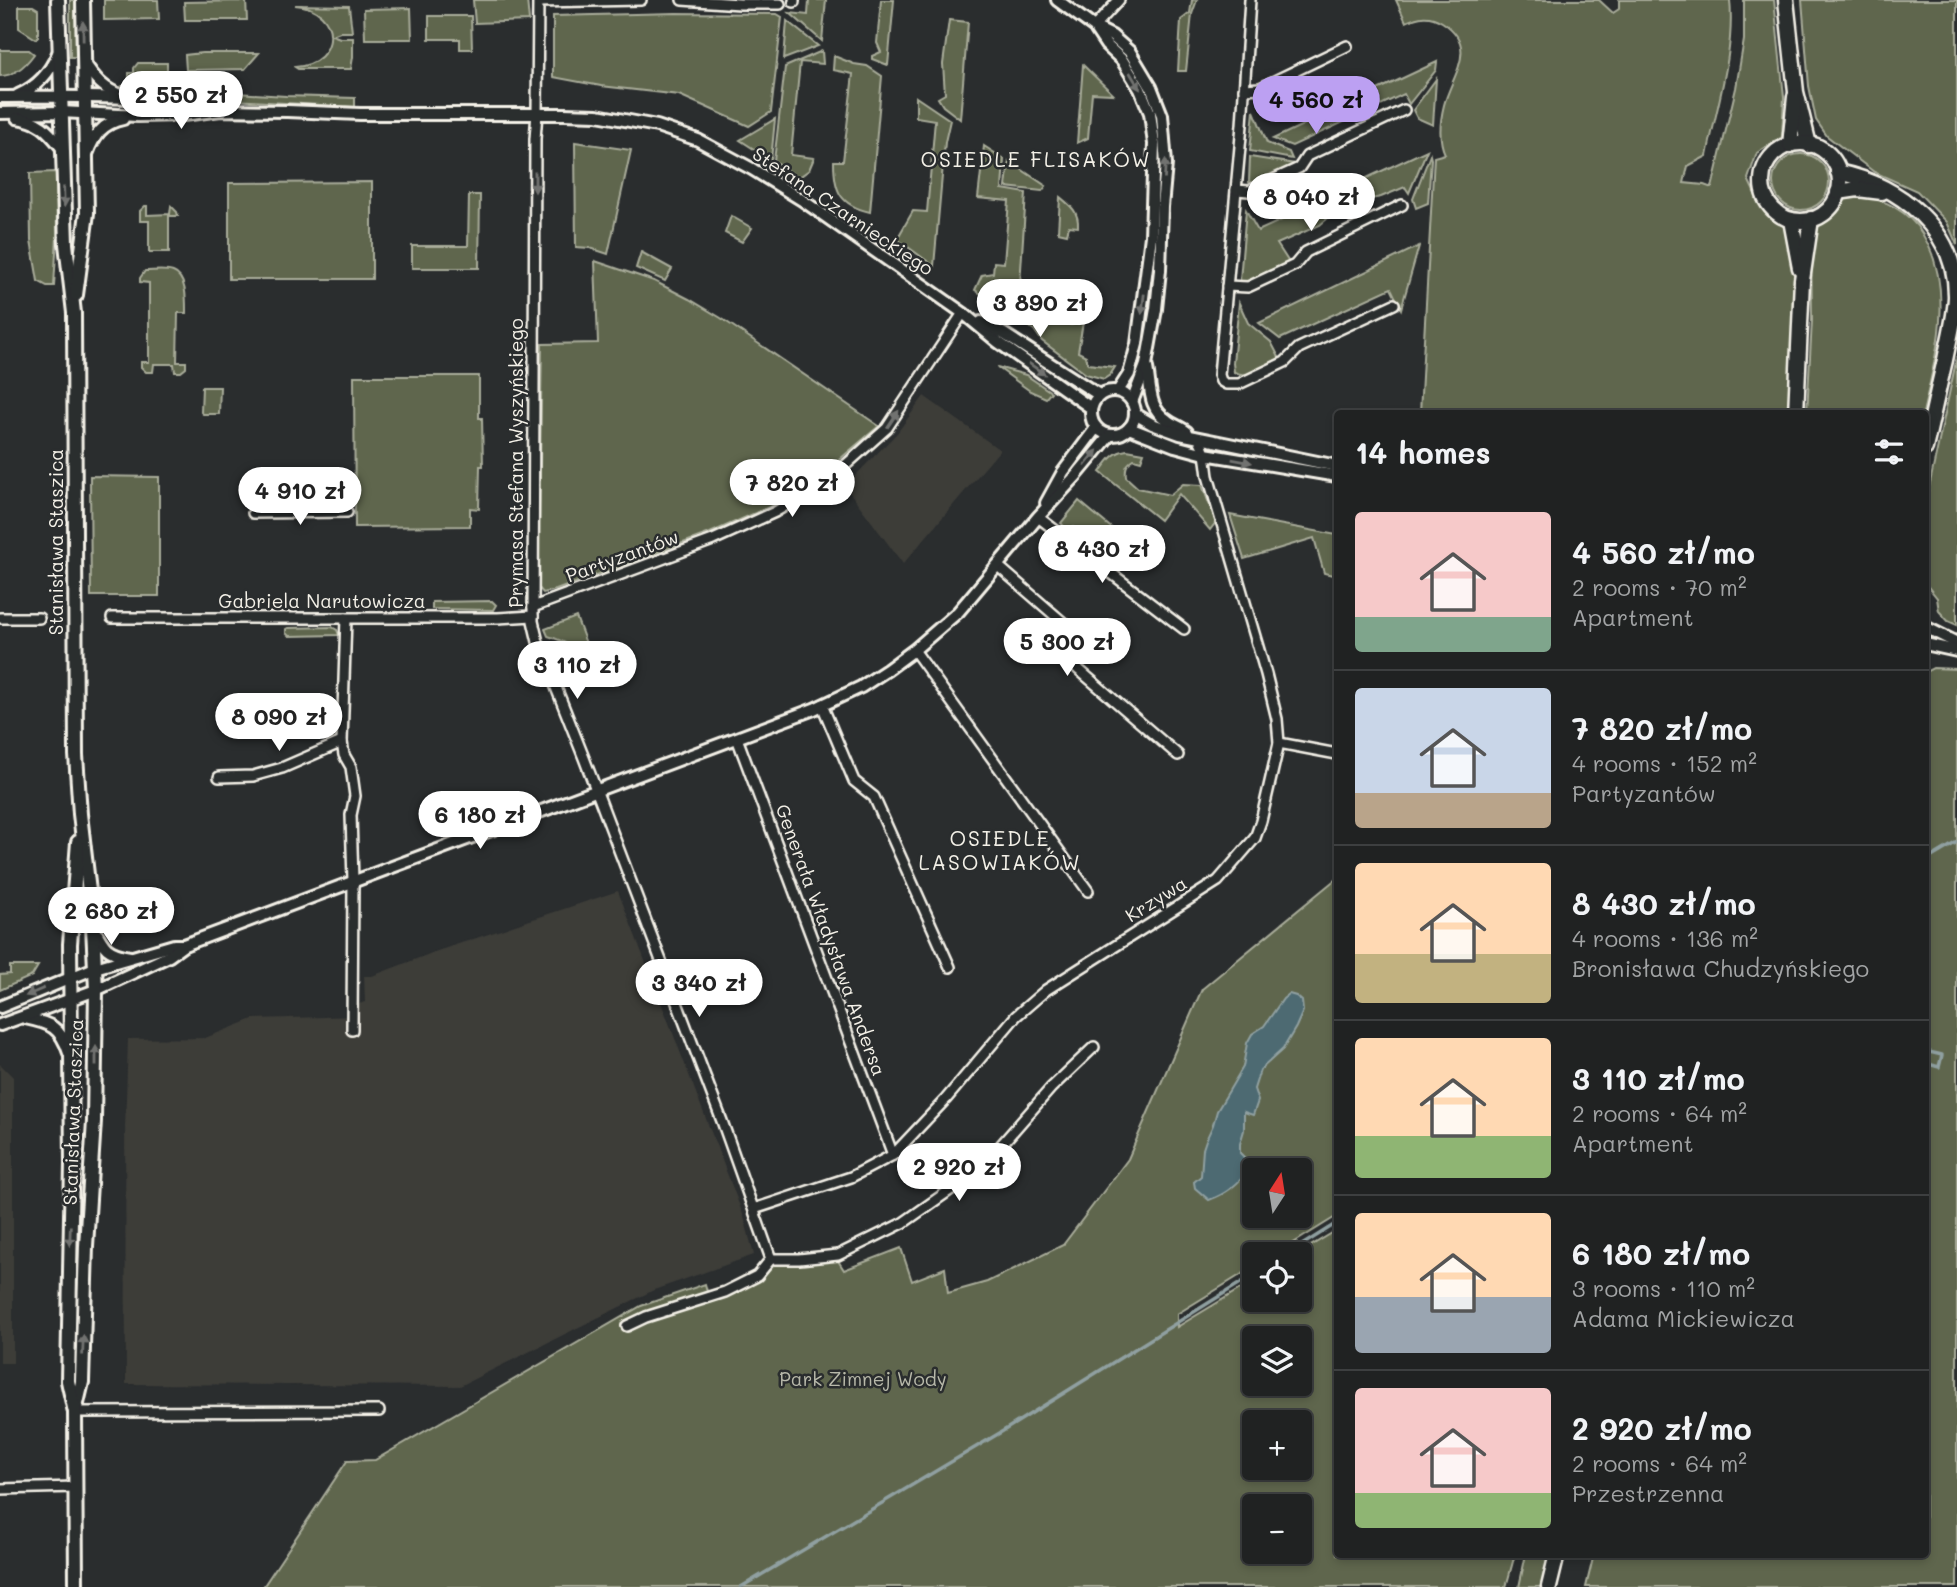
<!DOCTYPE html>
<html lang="en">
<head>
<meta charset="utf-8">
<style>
	:root { --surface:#202222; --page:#2d2f2f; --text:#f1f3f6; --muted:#a2a4a5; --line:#3d3f40; --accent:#bca0f2 }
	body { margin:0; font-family:Mali,sans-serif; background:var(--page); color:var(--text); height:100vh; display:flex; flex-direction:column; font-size:26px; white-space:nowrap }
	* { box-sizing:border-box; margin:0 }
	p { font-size:23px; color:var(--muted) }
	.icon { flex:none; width:38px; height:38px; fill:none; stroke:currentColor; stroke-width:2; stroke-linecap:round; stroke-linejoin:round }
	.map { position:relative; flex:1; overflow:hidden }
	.panel { position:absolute; left:1334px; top:410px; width:595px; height:1148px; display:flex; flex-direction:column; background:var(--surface); border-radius:7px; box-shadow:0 4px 10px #0003,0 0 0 2px var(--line) }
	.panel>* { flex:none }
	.needle { width:46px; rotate:12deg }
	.controls { position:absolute; left:1242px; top:1158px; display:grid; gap:14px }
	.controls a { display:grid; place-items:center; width:70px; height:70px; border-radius:7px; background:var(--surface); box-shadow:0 4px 10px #0003,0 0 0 2px var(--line); font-size:35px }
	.price { position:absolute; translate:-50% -60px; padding:0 16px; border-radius:24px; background:#fff; color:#222; font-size:23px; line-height:46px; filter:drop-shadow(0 2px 4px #0008) }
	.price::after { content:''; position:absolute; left:50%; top:42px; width:21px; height:16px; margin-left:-10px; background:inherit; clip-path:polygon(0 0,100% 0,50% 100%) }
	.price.selected { background:var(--accent); color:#111 }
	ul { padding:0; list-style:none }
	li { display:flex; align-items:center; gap:21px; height:175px; padding:0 21px }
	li+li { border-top:2px solid var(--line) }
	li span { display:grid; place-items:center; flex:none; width:196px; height:140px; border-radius:7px; color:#555 }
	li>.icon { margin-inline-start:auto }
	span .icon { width:84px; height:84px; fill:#fffc; stroke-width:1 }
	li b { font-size:30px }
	h2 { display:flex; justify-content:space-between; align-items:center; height:84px; padding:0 21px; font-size:30px }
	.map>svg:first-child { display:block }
</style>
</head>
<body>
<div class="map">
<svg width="1957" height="1587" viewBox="0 0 1957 1587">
	<rect width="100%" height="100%" fill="#2a2d2e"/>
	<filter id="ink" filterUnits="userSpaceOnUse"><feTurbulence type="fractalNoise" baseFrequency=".0143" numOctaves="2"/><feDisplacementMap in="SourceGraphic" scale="14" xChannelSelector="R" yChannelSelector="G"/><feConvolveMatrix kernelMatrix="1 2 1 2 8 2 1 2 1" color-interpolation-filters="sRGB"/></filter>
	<g filter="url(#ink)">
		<g fill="#3c3c38">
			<path d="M924 396 1000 450 903 564 845 486 897 433Z"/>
			<path d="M618 891 744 1217 754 1255 654 1290 460 1386 126 1384 125 1127 128 1039 205 1038 253 1019 358 1016 359 1004 365 1002 364 976H372L437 951Z"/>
			<path d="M0 1064 13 1077V1363H0Z"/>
		</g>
		<g fill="#5e664d" stroke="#a9ac9a" stroke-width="2" fill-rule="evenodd">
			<path d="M70 0H75L76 57H70Z"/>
			<path d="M104 0H158L159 19 104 20Z"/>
			<path d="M473 0H527L529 21 475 23Z"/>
			<path d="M809 0H826L822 41 790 13 808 15Z"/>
			<path d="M881 0H894L888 65 872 59V56L881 52 877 43Z"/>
			<path d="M1192 0H1197L1192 14 1186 71H1178L1181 20 1190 13Z"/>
			<path d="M1396 0H1599L1613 13 1619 9V0H1730C1735 52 1717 105 1707 156L1688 166 1684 183 1704 185 1712 188 1736 88 1744 40V0H1774L1784 97 1782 137 1757 153 1748 179 1756 196 1765 197 1774 210 1786 218 1797 252 1791 413H1420L1434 157 1445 154C1438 139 1440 121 1444 105 1452 75 1480 46 1442 22 1429 14 1419 16 1406 22Z"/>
			<path d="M1802 0H1957V245L1947 222 1917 191 1874 172 1827 136 1816 120 1809 86Z"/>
			<path d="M246 1 247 20H185L184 2Z"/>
			<path d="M295 5 349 6 352 32H340L332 35 340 38H353V57L351 69H298L295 67C342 64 342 8 295 5Z"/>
			<path d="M19 6H33L38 9V37L36 39 19 28Z"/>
			<path d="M411 8 412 39H365L364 9Z"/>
			<path d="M676 13 777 14 782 17 771 112 749 126 679 95 601 86 553 77V16Z"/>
			<path d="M429 16H471L472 49H460V39H429Z"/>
			<path d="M949 20 968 22 960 119 943 106 938 98 945 94 943 64Z"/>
			<path d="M787 21 818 46 784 59Z"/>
			<path d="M0 50H29L34 54C26 65 14 76 0 76Z"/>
			<path d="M822 51 823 64 800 62 791 155 814 158 809 170 798 178 774 161 785 67Z"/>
			<path d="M202 53H259L245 69 186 70 185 55Z"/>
			<path d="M834 56 854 64 867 66 882 76 870 212C839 205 834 190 834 161H843L853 74 833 70Z"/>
			<path d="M1437 62 1436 70 1409 104 1404 94 1292 146 1273 139Z"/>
			<path d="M138 63H167V80L129 78V73H134V68Z"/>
			<path d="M1083 65 1113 94 1092 93 1088 138 1077 143Z"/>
			<path d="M1436 79 1433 125 1417 118 1413 110Z"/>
			<path d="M122 86 286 96 355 98V107L216 99 119 90Z"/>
			<path d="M916 97 950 120 945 142 934 266 897 239 913 211 927 212 935 120 916 117Z"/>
			<path d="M1254 111 1267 143 1289 152 1292 159 1250 151Z"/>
			<path d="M775 119 771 160 740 140Z"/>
			<path d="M575 142 631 150 608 254 590 248 576 247Z"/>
			<path d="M984 146 1004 159 1002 189 1026 193 1018 315 1051 317 1071 325 1083 322 1078 352 1086 356 1088 364 1115 367 1110 375 1104 379 1086 374 1042 341 1034 330 975 290 982 275 993 273 994 262 1004 263 1009 201 978 198Z"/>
			<path d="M1427 150 1409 193 1405 187 1381 197 1350 203 1349 209 1328 218 1320 225 1277 244 1290 264 1246 284 1240 280 1246 210 1258 231 1330 198 1332 194Z"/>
			<circle cx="1801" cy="182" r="28"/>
			<path d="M1430 155 1431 159 1428 203 1416 208 1413 199Z"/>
			<path d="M1250 157 1295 164 1296 167C1283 173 1263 186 1249 182Z"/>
			<path d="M1009 161 1046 186 1042 191 1006 187Z"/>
			<path d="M56 172 57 236 54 286H47L38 281 31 241 30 173Z"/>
			<path d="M372 182V279H229V183Z"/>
			<path d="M469 195H480L479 268H412V246H468Z"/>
			<path d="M1851 195C1878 197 1899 205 1917 226 1957 280 1937 352 1923 413H1807L1812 320 1811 236C1816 225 1840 202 1851 195Z"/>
			<path d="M1060 197C1071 206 1079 212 1078 227L1069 226 1067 234 1058 232Z"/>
			<path d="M145 206H147V215L170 214 171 206 177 212 178 216H169V252H149V221H140V211Z"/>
			<path d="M731 216 752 228 742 242 725 233Z"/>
			<path d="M1419 246 1401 309 1391 288 1280 339 1259 323Z"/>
			<path d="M641 252 672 269 665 281 636 268Z"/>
			<path d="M595 261 654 281 689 299 721 318 879 426 834 464 787 499 710 533 556 590 543 593 538 587 542 344 598 343Z"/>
			<path d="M145 271C153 271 166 269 173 272 187 277 186 301 186 313H178L177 362H186V368L181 372H175L174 364H154L153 372H146L141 367V362H149V283L140 282V278Z"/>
			<path d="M1239 303 1248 323 1271 342 1281 361C1266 367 1250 380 1234 372L1233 363Z"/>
			<path d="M1957 357V625L1948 621 1939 611 1937 598 1925 583V506Z"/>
			<path d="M997 367 1026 375 1051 392 1046 398 1030 391Z"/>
			<path d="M354 376H479V418H482L483 466H480L479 509 470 508V526L355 527Z"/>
			<path d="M202 387H220L219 414H203L201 412Z"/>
			<path d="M1127 450 1144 453 1141 461 1134 459C1126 464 1125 468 1126 477L1138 488 1170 495 1183 484 1202 485 1216 522 1210 530 1179 494 1160 520 1100 472C1108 461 1113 452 1127 450Z"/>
			<path d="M90 476 159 477V596H91Z"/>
			<path d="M1079 501 1133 546 1126 557 1100 550 1073 527 1066 529 1061 523Z"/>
			<path d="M1230 515 1337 535V576L1324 573 1314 538 1244 559Z"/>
			<path d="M492 601 496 605 493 610 432 609V602Z"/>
			<path d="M576 617 593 662 589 663C578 649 565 641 548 636L545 629Z"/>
			<path d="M332 627 337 630 339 635 289 636 286 633V629L288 628Z"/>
			<path d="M1933 668 1957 669V1587H1586L1594 1554H1925V672Z"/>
			<path d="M1337 878V1216L1274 1255H1255V1266L1177 1314V1327L1255 1280V1300H1300V1255H1296L1337 1230V1554H1515L1506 1587H263L347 1461 375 1460 641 1306 705 1284 710 1302 709 1297 757 1276 771 1259 835 1256 844 1270 901 1248 912 1281 945 1268 948 1293 987 1282 1063 1245 1128 1159 1202 989ZM1255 1171H1300V1216H1255ZM1255 1339H1300V1384H1255ZM1255 1423H1300V1468H1255ZM1255 1507H1300V1552H1255Z"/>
			<path d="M10 966H38L32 976 0 990V975L10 974Z"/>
			<path d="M1526 1554H1549L1541 1587H1519Z"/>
		</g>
		<path fill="#4d6a72" stroke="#90a0a1" stroke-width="2" d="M1289 994 1296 996 1302 1001 1303 1011 1296 1027 1283 1049 1260 1070 1254 1089 1258 1101 1253 1115 1244 1112V1130L1240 1144V1153L1249 1162V1169C1239 1184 1226 1194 1209 1200L1195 1188 1194 1182 1201 1176 1203 1149 1206 1140 1213 1125 1217 1111 1243 1067 1247 1043 1252 1034 1264 1026 1283 999Z"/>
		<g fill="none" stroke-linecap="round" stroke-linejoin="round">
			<g stroke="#90a0a1" stroke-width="3.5">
				<path d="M1925 861 1957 842"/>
				<path d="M1925 1051 1942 1055 1939 1067 1925 1063"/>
				<path d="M1286 1255 1337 1223"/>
				<path d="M741 1587 1003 1431 1255 1274"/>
			</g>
			<g stroke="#f4f1e8" stroke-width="14">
				<g id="minor">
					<path d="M641 0 538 2 537 113 535 139 533 621 538 642 584 758 722 1121 771 1259"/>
					<path d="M682 0 740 4H780"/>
					<path d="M1250 0 1242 125 1219 375 1221 381 1226 384H1239L1285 362 1299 348 1394 304"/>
					<path d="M794 2V0"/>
					<path d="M1094 27 1119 0"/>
					<path d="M1244 89 1260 88 1347 46"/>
					<path d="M1236 190 1249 191 1299 168 1307 156 1404 110"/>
					<path d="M1227 286 1248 287 1295 265 1306 252 1402 205"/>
					<path d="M253 513 347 512"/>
					<path d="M1038 517 1184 629"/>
					<path d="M998 566 1066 625 1071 661 1078 669 1178 755"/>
					<path d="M533 607 713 540 775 512 830 479 887 428 963 313"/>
					<path d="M0 618H39"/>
					<path d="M112 618H498L533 616"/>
					<path d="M346 618 342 742 344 755 351 767 355 796 351 815 353 881 352 1030"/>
					<path d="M914 650 1088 891"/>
					<path d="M822 705 854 781 874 797 950 967"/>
					<path d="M737 738 893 1155"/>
					<path d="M1279 743 1337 754"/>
					<path d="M219 777 253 776 282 768 342 742"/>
					<path d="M754 1209 851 1177 893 1155 946 1099 1016 1016 1046 990 1218 881 1255 838 1261 821 1279 743 1277 719 1266 674 1208 476C1206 462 1206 451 1199 439"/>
					<path d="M771 1259H799L838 1255 903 1223 980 1169 1051 1088 1094 1047"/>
					<path d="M627 1326 646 1317 725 1292 757 1276 771 1259"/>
					<path d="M75 1412 379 1411"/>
					<path d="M0 1489 76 1487"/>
				</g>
			</g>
			<g stroke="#f4f1e8" stroke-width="16">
				<g id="tertiary">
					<path d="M1057 0 1094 27 1112 36 1130 52 1151 87 1162 115 1166 164 1162 207 1160 270 1156 309 1146 365 1132 402"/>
					<path d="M1096 30 1106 45 1122 60 1140 89 1150 113 1154 144 1151 236 1137 344 1129 374 1118 391"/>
					<path d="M84 62C94 78 104 90 123 96"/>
					<path d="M18 95C37 87 50 73 58 53"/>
					<path d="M0 97C70 97 142 94 212 108"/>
					<path d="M0 113 61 112 138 116 183 115 221 110 287 111 360 114H564L597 115 657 126 698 140 752 169 802 200 963 313 998 342 1091 408"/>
					<path d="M17 118C41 121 48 131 63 149"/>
					<path d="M87 154C94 135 103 123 123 119"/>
					<path d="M981 322 1004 334 1099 395"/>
					<path d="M1147 368C1151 388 1148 408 1167 420 1173 425 1181 427 1187 432"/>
					<circle cx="1113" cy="413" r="22"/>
					<path d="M1135 414 1152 424 1180 434 1337 466"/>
					<path d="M1129 428 1175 446 1205 454 1337 476"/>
					<path d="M1046 503 1063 472 1096 428"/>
					<path d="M1925 627 1957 643"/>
					<path d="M1925 644 1957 651"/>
					<path d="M94 928C104 948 107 953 130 957"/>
					<path d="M0 1007 95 968 174 945H184"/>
					<path d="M25 1018C50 1023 61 1027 69 1053"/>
					<path d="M0 1025 96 990 169 956 184 945 200 939 814 709 861 687 887 670 914 650 958 612 1038 517 1076 476 1110 435"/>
				</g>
			</g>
			<g stroke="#f4f1e8" stroke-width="18">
				<g id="secondary">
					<path d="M58 0 66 244 74 313 76 755 80 814 93 926 96 990 94 1121 86 1246 82 1382 75 1412"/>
					<path d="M76 295 87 213 83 0"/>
					<path d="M76 1587 75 1412 68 1381 72 1163 70 944 78 842"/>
				</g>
			</g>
			<g stroke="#f4f1e8" stroke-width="19">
				<g id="primary">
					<path d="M1786 0 1796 92 1809 145"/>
					<circle cx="1801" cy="182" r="39"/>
					<path d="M1790 145 1795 97"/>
					<path d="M1838 172C1899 185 1957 229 1956 297 1955 318 1949 339 1945 360 1938 389 1932 419 1925 448"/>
					<path d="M1838 192 1858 189 1882 192"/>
					<path d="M1791 220 1800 268"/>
					<path d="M1796 413 1802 280 1811 219"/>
					<path d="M1549 1587 1557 1554"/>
				</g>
			</g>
			<use href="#minor" stroke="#2a2d2e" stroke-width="9"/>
			<use href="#tertiary" stroke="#2a2d2e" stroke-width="10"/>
			<use href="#secondary" stroke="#2a2d2e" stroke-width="12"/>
			<use href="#primary" stroke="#2a2d2e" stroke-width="14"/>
		</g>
		<defs><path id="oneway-solid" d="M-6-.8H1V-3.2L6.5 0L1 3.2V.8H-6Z" transform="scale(1.75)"/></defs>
		<g fill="#71726f">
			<use href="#oneway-solid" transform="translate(83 31) rotate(-91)"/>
			<use href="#oneway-solid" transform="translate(1135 81) rotate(59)"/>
			<use href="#oneway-solid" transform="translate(1165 169) rotate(-87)"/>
			<use href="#oneway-solid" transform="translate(535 182) rotate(90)"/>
			<use href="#oneway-solid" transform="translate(64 197) rotate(88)"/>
			<use href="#oneway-solid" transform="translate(1143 304) rotate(97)"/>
			<use href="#oneway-solid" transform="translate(1037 369) rotate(35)"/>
			<use href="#oneway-solid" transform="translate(893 419) rotate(-56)"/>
			<use href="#oneway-solid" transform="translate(1091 458) rotate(-51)"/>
			<use href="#oneway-solid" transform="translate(1242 461) rotate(10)"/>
			<use href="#oneway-solid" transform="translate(35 992) rotate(157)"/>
			<use href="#oneway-solid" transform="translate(96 1056) rotate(-90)"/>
			<use href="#oneway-solid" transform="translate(70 1236) rotate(92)"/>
			<use href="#oneway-solid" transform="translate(83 1345) rotate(-88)"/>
		</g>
	</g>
	<g text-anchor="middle" stroke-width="5" stroke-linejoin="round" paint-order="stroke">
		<g font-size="19" fill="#f4f1e8" stroke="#2a2d2e">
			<text transform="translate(843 211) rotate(34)" y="7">Stefana Czarnieckiego</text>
			<text transform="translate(516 463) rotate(-90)" y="7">Prymasa Stefana Wyszyńskiego</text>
			<text transform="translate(56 542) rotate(-90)" y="7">Stanisława Staszica</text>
			<text transform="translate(622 556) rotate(-20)" y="7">Partyzantów</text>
			<text x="322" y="608">Gabriela Narutowicza</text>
			<text transform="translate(1156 899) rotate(-32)" y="7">Krzywa</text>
			<text transform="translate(831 940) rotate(70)" y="7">Generała Władysława Andersa</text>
			<text transform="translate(73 1112) rotate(-88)" y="7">Stanisława Staszica</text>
		</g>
		<g font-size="19" fill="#b8b9aa" stroke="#2a2d2e">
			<text x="863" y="1386">Park Zimnej Wody</text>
		</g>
		<g font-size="21" letter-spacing="2" fill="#f4f1e8" stroke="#2a2d2e">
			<text x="1036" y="167">OSIEDLE FLISAKÓW</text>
			<text x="1000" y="846">OSIEDLE<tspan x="1000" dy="24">LASOWIAKÓW</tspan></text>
		</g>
	</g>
</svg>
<div class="controls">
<a><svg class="needle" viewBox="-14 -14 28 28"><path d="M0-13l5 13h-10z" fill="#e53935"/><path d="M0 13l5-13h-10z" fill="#a2a4a5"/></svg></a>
<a><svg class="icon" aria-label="locate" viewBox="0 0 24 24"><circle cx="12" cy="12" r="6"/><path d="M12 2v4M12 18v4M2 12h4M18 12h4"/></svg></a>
<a><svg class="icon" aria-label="layers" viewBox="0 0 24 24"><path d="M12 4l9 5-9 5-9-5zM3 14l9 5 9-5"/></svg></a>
<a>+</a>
<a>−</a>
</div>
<b class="price" style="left:181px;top:131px">2 550 zł</b>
<b class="price selected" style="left:1316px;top:136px">4 560 zł</b>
<b class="price" style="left:1311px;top:233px">8 040 zł</b>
<b class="price" style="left:1040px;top:339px">3 890 zł</b>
<b class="price" style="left:792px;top:519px">7 820 zł</b>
<b class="price" style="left:300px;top:527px">4 910 zł</b>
<b class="price" style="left:1102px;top:585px">8 430 zł</b>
<b class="price" style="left:1067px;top:678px">5 300 zł</b>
<b class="price" style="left:577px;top:701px">3 110 zł</b>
<b class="price" style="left:279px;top:753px">8 090 zł</b>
<b class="price" style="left:480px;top:851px">6 180 zł</b>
<b class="price" style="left:111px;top:947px">2 680 zł</b>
<b class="price" style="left:699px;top:1019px">3 340 zł</b>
<b class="price" style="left:959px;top:1203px">2 920 zł</b>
<section class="panel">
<h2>14 homes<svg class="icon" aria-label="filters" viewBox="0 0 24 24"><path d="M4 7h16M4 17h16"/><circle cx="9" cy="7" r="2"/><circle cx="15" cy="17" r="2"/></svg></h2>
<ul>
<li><span style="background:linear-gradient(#f6c9c9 75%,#7fa58c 0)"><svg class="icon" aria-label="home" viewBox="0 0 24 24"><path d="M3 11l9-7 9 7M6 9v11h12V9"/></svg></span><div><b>4 560 zł/mo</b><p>2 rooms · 70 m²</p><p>Apartment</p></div></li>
<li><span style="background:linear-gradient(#c9d6e8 75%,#b9a48a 0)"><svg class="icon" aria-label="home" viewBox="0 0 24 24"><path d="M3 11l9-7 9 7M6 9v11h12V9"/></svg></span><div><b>7 820 zł/mo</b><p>4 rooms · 152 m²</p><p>Partyzantów</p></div></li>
<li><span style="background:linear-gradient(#ffd9b3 65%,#c2b280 0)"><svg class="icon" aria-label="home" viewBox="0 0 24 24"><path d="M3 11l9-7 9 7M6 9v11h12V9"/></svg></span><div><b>8 430 zł/mo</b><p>4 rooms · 136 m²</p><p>Bronisława Chudzyńskiego</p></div></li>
<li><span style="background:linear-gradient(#ffd9b3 70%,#8fb573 0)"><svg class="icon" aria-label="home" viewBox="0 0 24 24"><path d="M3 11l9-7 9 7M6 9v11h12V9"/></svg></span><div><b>3 110 zł/mo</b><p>2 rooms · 64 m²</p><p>Apartment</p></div></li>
<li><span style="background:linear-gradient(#ffd9b3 60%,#9aa5b1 0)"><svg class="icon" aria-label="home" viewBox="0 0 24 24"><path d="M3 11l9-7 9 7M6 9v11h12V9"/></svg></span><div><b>6 180 zł/mo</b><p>3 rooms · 110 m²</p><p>Adama Mickiewicza</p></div></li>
<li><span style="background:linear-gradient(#f6c9c9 75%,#8fb573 0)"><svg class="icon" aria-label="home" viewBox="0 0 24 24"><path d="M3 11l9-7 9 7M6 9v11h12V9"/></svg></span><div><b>2 920 zł/mo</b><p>2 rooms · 64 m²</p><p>Przestrzenna</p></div></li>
</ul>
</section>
</div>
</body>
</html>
